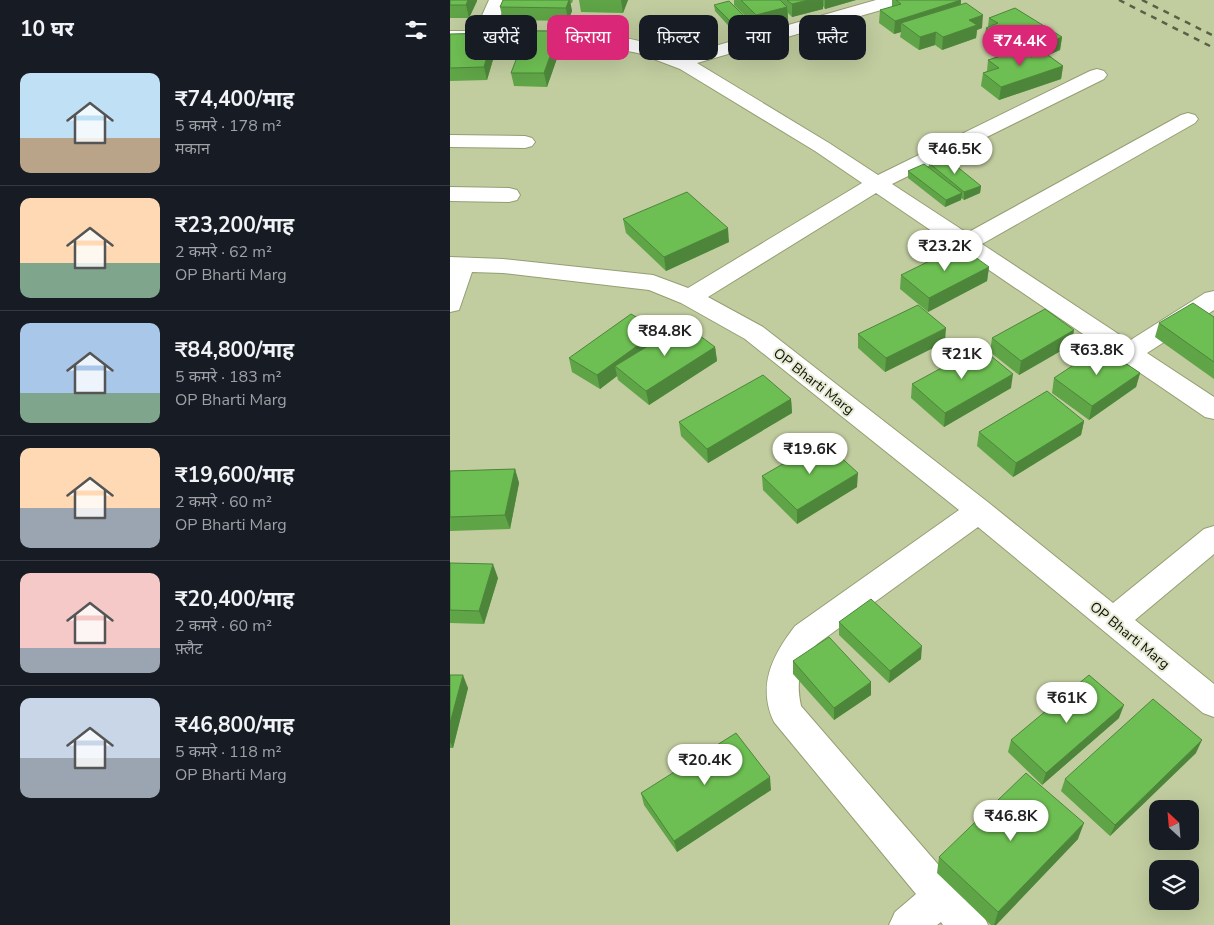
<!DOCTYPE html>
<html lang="hi">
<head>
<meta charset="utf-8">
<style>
	:root { --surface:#171b24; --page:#20242c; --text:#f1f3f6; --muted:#9ea1a6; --line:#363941; --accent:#db2777 }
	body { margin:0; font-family:"Nunito Sans","Noto Sans Devanagari",sans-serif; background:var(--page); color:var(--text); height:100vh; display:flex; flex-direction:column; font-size:19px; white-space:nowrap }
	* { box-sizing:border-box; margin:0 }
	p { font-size:16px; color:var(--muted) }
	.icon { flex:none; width:28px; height:28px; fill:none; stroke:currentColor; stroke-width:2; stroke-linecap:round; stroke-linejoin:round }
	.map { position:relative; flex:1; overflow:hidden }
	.details { display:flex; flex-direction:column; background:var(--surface); width:450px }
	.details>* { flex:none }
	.hud { position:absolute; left:15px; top:15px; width:475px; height:45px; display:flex; gap:10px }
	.needle { width:32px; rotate:334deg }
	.buttons { position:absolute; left:699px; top:800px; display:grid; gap:10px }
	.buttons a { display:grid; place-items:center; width:50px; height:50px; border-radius:10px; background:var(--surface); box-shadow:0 5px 20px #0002; font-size:25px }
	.price { position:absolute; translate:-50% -42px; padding:0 11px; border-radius:18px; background:#fff; color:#222; font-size:16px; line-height:32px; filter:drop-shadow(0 1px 2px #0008) }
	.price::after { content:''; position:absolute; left:50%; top:30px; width:15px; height:11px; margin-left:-8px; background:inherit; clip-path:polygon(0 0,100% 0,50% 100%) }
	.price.active { background:var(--accent); color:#fff }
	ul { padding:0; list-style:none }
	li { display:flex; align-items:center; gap:15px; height:125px; padding:0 20px }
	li+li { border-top:1px solid var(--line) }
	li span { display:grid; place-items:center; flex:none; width:140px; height:100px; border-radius:10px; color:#555 }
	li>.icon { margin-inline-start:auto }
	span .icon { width:60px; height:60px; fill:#fffc; stroke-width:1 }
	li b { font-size:21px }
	h2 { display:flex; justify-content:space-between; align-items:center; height:60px; padding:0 20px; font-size:21px }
	.chip { padding:0 18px; border-radius:10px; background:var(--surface); box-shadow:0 5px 20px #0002; font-size:18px; line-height:45px }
	.chip.active { background:var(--accent); color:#fff }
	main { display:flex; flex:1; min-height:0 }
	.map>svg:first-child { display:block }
</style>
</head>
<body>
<main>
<section class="details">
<h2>10 घर<svg class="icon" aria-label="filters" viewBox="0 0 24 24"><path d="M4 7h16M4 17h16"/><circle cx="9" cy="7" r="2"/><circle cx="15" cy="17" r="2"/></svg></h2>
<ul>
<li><span style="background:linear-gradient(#bfe0f5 65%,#b9a48a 0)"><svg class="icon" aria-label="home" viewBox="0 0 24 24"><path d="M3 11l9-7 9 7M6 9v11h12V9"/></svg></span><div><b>₹74,400/माह</b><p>5 कमरे · 178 m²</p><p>मकान</p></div></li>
<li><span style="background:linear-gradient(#ffd9b3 65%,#7fa58c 0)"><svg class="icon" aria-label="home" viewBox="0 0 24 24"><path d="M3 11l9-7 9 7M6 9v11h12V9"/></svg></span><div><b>₹23,200/माह</b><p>2 कमरे · 62 m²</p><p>OP Bharti Marg</p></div></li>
<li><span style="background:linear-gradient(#a9c7e8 70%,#7fa58c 0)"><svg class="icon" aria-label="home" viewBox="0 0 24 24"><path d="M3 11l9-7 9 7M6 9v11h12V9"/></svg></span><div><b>₹84,800/माह</b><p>5 कमरे · 183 m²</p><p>OP Bharti Marg</p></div></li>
<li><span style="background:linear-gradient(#ffd9b3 60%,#9aa5b1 0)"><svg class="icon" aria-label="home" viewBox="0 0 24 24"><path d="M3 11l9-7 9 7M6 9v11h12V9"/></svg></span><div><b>₹19,600/माह</b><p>2 कमरे · 60 m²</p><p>OP Bharti Marg</p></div></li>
<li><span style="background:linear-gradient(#f6c9c9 75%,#9aa5b1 0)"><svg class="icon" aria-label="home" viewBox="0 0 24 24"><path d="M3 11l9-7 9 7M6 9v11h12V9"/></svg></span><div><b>₹20,400/माह</b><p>2 कमरे · 60 m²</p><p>फ़्लैट</p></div></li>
<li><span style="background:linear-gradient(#c9d6e8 60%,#9aa5b1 0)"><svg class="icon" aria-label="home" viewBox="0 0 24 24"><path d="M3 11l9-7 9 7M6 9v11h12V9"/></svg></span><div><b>₹46,800/माह</b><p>5 कमरे · 118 m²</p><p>OP Bharti Marg</p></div></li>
</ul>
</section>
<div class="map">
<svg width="764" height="925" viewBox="0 0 764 925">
	<rect width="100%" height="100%" fill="#c1cc9f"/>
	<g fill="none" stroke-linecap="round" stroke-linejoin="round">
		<g stroke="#949e73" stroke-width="2">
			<g id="minor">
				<path d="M39 0H57L44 31C95 31 148 30 198 43 209 47 219 52 230 56L426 0H447L448 2 445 6 247 63 379 143 428 175 640 71 647 69 654 71 657 75 654 79 442 184 517 233 731 115 738 113 745 115 748 119 745 123 532 244 679 341 755 293 764 291V310L697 353 764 397V419L755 417 426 193 258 297 313 327 539 503 663 603 754 529 764 526V554L685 620 764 684V717L753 713 528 527 367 644C351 666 345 678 351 706L505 884 532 912 538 925H493L491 922 487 925H439L445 912 466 894 324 722C307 686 322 656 345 626L509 510 295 339 231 303 199 290 53 273 22 272 9 310 0 312V257L53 259 203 275 238 288 412 183 365 151 230 69 188 53 162 48 106 43H0V31H25Z"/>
				<path d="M0 135 75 136 82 138 85 142 82 146 75 148 0 147Z"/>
				<path d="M0 187 59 188 67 190 70 195 67 200 59 202 0 201Z"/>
			</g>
		</g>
		<use href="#minor" fill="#fff" fill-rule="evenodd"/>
		<g stroke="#5a6045" stroke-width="2.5" stroke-dasharray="6 6" stroke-linecap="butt">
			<path d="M669 0 764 48"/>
			<path d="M692 0 764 36"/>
		</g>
	</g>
	<g fill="#5fa447">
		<path d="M0 0 27 1 19 18H0Z"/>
		<path d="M53 0H123L122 3H120L122 11 118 21 53 20 50 7Z"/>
		<path d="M129 0H178L173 13 131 12Z"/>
		<path d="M284 0H406L375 9 373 6V9L342 17 338 13V20L307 28 284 5Z"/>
		<path d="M442 0H511V4L532 28 527 30 526 38 492 50 485 45 469 50 450 37 451 32 444 34 429 23 430 10 442 7Z"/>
		<path d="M264 5 302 30 286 34 265 11Z"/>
		<path d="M539 18 612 37 610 50 598 55 613 66 611 79 549 100 531 86 533 73 537 71 538 60 555 54 534 41 536 28 538 27Z"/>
		<path d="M44 33 47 46 37 80 0 81V34Z"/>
		<path d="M112 44 97 87 64 86 61 73Z"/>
		<path d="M479 163 531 186 530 193 514 200 511 198V200L495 207 458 178V171L479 168Z"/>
		<path d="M173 219 279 242 216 271 176 233Z"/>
		<path d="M539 267 537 281 478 312 450 289 451 275Z"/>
		<path d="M764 317V379L705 337 709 323Z"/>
		<path d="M624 330 621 345 569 375 540 352 542 338Z"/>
		<path d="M408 334 495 342 435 372 408 348Z"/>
		<path d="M210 339 265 347 267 361 199 405 168 380 167 376 150 389 122 372 119 358Z"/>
		<path d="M690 373 686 387 639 420 602 393 604 378Z"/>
		<path d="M462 384 561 388 494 427 461 398Z"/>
		<path d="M341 399 342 413 258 463 231 436 229 422Z"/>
		<path d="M634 421 631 435 563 477 527 446 529 432Z"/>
		<path d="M65 469 69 483 60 529 0 531V471Z"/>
		<path d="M312 476 407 487 347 524 313 490Z"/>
		<path d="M0 563 48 578 34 624 0 623Z"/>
		<path d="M389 622 471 659 439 683 389 635Z"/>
		<path d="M343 661 421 695 384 720 343 674Z"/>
		<path d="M0 675 18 688 3 748H0Z"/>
		<path d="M669 718 592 785 558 752 561 740Z"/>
		<path d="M746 753 660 836 611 791 615 779Z"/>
		<path d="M321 790 227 852 194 805 191 793Z"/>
		<path d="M628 839 546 925H541L487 873 489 857Z"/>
	</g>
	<g fill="#4d863a">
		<path d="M18 0H27V1L19 18 16 5Z"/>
		<path d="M119 0H120L122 11 118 21 116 8Z"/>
		<path d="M171 0H178L173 13Z"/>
		<path d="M358 0H373V9L342 17V4Z"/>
		<path d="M375 0H406L375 9Z"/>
		<path d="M511 0 510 13 451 23V32L444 34 445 21Z"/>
		<path d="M337 7 338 20 307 28 306 15Z"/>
		<path d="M533 15 532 28 527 30 526 38 492 50 493 37 519 20Z"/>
		<path d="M301 23 302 30 286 34V27Z"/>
		<path d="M109 31 112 44 97 87 94 73Z"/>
		<path d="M486 32 485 45 469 50 470 37Z"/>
		<path d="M44 33 47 46 37 80 34 67Z"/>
		<path d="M612 37 610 50 584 61 585 48Z"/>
		<path d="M576 42 574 55 563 59 564 46Z"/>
		<path d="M613 66 611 79 549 100 551 87Z"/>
		<path d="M531 186 530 193 514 200V192Z"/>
		<path d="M512 193 511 200 495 207 496 200Z"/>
		<path d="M278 228 279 242 216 271 214 257Z"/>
		<path d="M539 267 537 281 478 312 479 298Z"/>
		<path d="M496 328 495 342 435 372 436 358Z"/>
		<path d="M209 330 211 344 165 366 167 376 150 389 147 375Z"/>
		<path d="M624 330 621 345 569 375 571 361Z"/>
		<path d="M265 347 267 361 199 405 196 391Z"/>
		<path d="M690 373 686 387 639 420 642 406Z"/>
		<path d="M563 374 561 388 494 427 495 413Z"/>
		<path d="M341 399 342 413 258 463 257 449Z"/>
		<path d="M634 421 631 435 563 477 566 463Z"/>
		<path d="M65 469 69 483 60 529 55 515Z"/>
		<path d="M408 473 407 487 347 524V510Z"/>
		<path d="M43 564 48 578 34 624 29 611Z"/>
		<path d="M472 646 471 659 439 683 440 671Z"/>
		<path d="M13 675 18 688 3 748 0 742V723Z"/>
		<path d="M421 682V695L384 720V708Z"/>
		<path d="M674 705 669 718 592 785 596 773Z"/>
		<path d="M752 740 746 753 660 836 665 825Z"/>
		<path d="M320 777 321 790 227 852 224 841Z"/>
		<path d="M634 823 628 839 546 925H544L548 912Z"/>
	</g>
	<g fill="#6ebf53" stroke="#4d863a">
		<path d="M0 0H18L16 5H0Z"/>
		<path d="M53 0H119L116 8 50 7Z"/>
		<path d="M291 0H330L337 7 306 15Z"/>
		<path d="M337 0H358L342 4Z"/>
		<path d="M446 0H511L445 21 430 10 451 4Z"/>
		<path d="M279 1 301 23 286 27 264 5Z"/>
		<path d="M516 3 533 15 519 20 527 25 493 37 486 32 470 37 451 23Z"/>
		<path d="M565 8 612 37 585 48 576 42 564 46 536 28 548 23 539 18Z"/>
		<path d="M77 31H109L94 73H61Z"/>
		<path d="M44 33 34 67 0 68V34Z"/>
		<path d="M570 50 581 57 595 53 613 66 551 87 533 73 549 68 538 60Z"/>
		<path d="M495 157 531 186 514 192 479 163Z"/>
		<path d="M474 164 512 193 496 200 458 171Z"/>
		<path d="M237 192 278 228 214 257 173 219Z"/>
		<path d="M510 246 539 267 479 298 451 275Z"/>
		<path d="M743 303 764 317V362L709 323Z"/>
		<path d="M468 305 496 328 436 358 408 334Z"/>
		<path d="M595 309 624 330 571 361 542 338Z"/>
		<path d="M181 314 209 330 147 375 119 358Z"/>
		<path d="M234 324 265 347 196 391 165 366Z"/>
		<path d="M530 347 563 374 495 413 462 384Z"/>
		<path d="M651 347 690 373 642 406 604 378Z"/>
		<path d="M313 375 341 399 257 449 229 422Z"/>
		<path d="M597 391 634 421 566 463 529 432Z"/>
		<path d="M373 441 408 473 347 510 312 476Z"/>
		<path d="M65 469 55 515 0 517V471Z"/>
		<path d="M0 563 43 564 29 611 0 610Z"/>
		<path d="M421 599 472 646 440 671 389 622Z"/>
		<path d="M379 637 421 682 384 708 343 661Z"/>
		<path d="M0 675H13L0 723Z"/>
		<path d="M639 675 674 705 596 773 561 740Z"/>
		<path d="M703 699 752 740 665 825 615 779Z"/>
		<path d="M286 733 320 777 224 841 191 793Z"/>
		<path d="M576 773 634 823 548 912 489 857Z"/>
	</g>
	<g text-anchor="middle" stroke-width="4" stroke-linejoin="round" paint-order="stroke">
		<g font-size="14" fill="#0e1103" stroke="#e4ead3">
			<text transform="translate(364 381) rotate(38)" y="5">OP Bharti Marg</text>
			<text transform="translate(680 635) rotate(39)" y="5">OP Bharti Marg</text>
		</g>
	</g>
</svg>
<div class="buttons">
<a><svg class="needle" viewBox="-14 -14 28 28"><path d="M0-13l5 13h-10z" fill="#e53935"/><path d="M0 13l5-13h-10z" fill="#9ea1a6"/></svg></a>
<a><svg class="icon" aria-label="layers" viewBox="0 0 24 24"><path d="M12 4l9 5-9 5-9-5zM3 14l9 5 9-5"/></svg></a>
</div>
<b class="price active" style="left:570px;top:67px">₹74.4K</b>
<b class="price" style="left:505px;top:175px">₹46.5K</b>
<b class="price" style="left:495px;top:272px">₹23.2K</b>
<b class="price" style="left:215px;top:357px">₹84.8K</b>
<b class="price" style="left:647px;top:376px">₹63.8K</b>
<b class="price" style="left:512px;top:380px">₹21K</b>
<b class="price" style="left:360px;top:475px">₹19.6K</b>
<b class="price" style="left:617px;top:724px">₹61K</b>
<b class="price" style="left:255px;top:786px">₹20.4K</b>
<b class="price" style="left:561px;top:842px">₹46.8K</b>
<div class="hud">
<a class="chip">खरीदें</a>
<a class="chip active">किराया</a>
<a class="chip">फ़िल्टर</a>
<a class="chip">नया</a>
<a class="chip">फ़्लैट</a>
</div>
</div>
</main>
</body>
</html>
